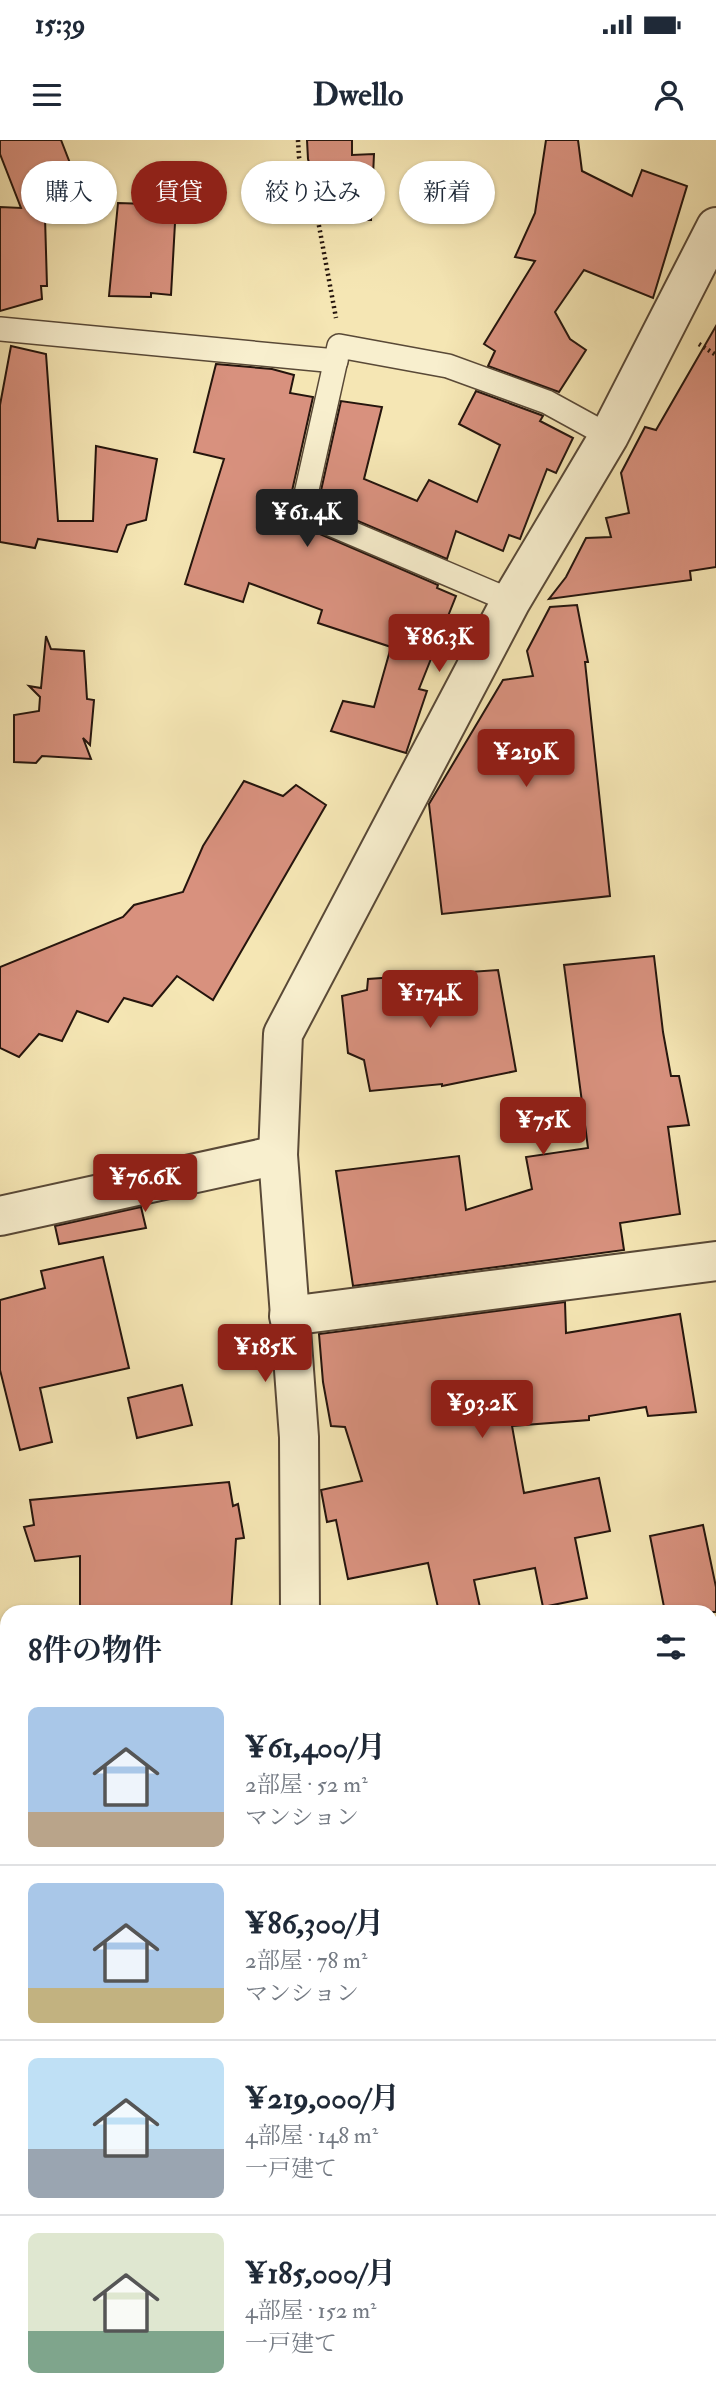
<!DOCTYPE html>
<html lang="ja">
<head>
<meta charset="utf-8">
<style>
	:root { --surface:#fff; --page:#f2f2f3; --text:#1f2937; --muted:#747a83; --line:#e0e1e3; --accent:#8f2418 }
	body { margin:0; font-family:"IM FELL Double Pica","Noto Serif JP",serif; background:var(--page); color:var(--text); height:100vh; display:flex; flex-direction:column; font-size:26px; white-space:nowrap }
	* { box-sizing:border-box; margin:0 }
	p { font-size:23px; color:var(--muted) }
	.icon { flex:none; width:38px; height:38px; fill:none; stroke:currentColor; stroke-width:2; stroke-linecap:round; stroke-linejoin:round }
	.map { position:relative; flex:1; overflow:hidden }
	.panel { position:absolute; left:0px; top:1465px; width:718px; height:800px; display:flex; flex-direction:column; background:var(--surface); border-radius:21px 21px 0 0; box-shadow:0 2px 5px #0004 }
	.panel>* { flex:none }
	.top-card { position:absolute; left:21px; top:21px; width:676px; height:63px; display:flex; gap:14px }
	.price { position:absolute; translate:-50% -60px; padding:0 16px; border-radius:7px; background:var(--accent); color:#fff; font-size:23px; line-height:46px; filter:drop-shadow(0 2px 4px #0008) }
	.price::after { content:''; position:absolute; left:50%; top:42px; width:21px; height:16px; margin-left:-10px; background:inherit; clip-path:polygon(0 0,100% 0,50% 100%) }
	.price.on { background:#222; color:#fff }
	ul { padding:0; list-style:none }
	li { display:flex; align-items:center; gap:21px; height:175px; padding:0 28px }
	li+li { border-top:2px solid var(--line) }
	li span { display:grid; place-items:center; flex:none; width:196px; height:140px; border-radius:10px; color:#555 }
	li>.icon { margin-inline-start:auto }
	span .icon { width:84px; height:84px; fill:#fffc; stroke-width:1 }
	li b { font-size:30px }
	h2 { display:flex; justify-content:space-between; align-items:center; height:84px; padding:0 28px; font-size:30px }
	.chip { padding:0 24px; border-radius:32px; background:var(--surface); box-shadow:0 2px 5px #0004; font-size:24px; line-height:63px }
	.chip.on { background:var(--accent); color:#fff }
	.status { display:flex; justify-content:space-between; align-items:center; height:49px; padding:0 35px; background:var(--surface); direction:ltr }
	.status svg { height:19px; fill:currentColor }
	header { display:flex; justify-content:space-between; align-items:center; height:91px; padding:0 28px; background:var(--surface); font-size:32px; font-weight:700 }
	.map>svg:first-child { display:block }
</style>
</head>
<body>
<div class="status"><b>15:39</b><svg viewBox="0 0 49 12"><path d="M0 12V9h3v3zM5 12V6h3v6zM10 12V3h3v9zM15 12V0h3v12zM26 1h20v11H26zM47 4h2v5h-2z"/></svg></div>
<header><svg class="icon" aria-label="menu" viewBox="0 0 24 24"><path d="M4 6h16M4 12h16M4 18h16"/></svg>Dwello<svg class="icon" aria-label="person" viewBox="0 0 24 24"><circle cx="12" cy="8" r="4"/><path d="M4 21q1-7 8-7t8 7"/></svg></header>
<div class="map">
<svg width="716" height="2263" viewBox="0 0 716 2263">
	<rect width="100%" height="100%" fill="#f5e6b4"/>
	<filter id="stains"><feTurbulence type="fractalNoise" baseFrequency=".00286" numOctaves="4"/><feColorMatrix values="0 0 0 0 .2 0 0 0 0 .09 0 0 0 0 .02 0 0 0 .5 -.17"/></filter>
	<radialGradient id="worn" r=".72"><stop offset=".6" stop-color="#630" stop-opacity="0"/><stop offset="1" stop-color="#630" stop-opacity=".3"/></radialGradient>
	<g fill="#d8917e" stroke="#25150d" stroke-width="2">
		<path d="M0 0H61L73 31 44 43 47 146H41L42 159 0 171V67L21 68 0 14Z"/>
		<path d="M307 0H352V15L374 14 371 80 330 79 325 57 318 54 308 19Z"/>
		<path d="M546 0H578L582 31 632 56 642 30 687 46 653 158 584 130 555 172 570 199 586 210 559 252 488 226 495 211 484 204 535 121 515 117 535 73Z"/>
		<path d="M118 63 176 65 171 155 151 153V157L109 156Z"/>
		<path d="M716 186V427L690 431 691 440 549 459 566 437 586 398 611 397 606 378 629 373 621 333 645 287 656 290Z"/>
		<path d="M11 206 46 214 58 381H93L96 306 157 319 146 380 127 385 117 412 38 399 35 408 0 402V265Z"/>
		<path d="M216 224 272 229 294 235 290 253 313 257 288 369 292 382 438 445 437 448 456 456 419 549 427 551 406 613 331 591 343 561 374 567 391 507 318 483 322 470 249 443 243 462 185 444 224 319 194 312Z"/>
		<path d="M476 251 541 275 543 276 540 281 573 298 556 333 547 329 520 399 509 395 503 411 456 391 447 419 318 364 341 261 382 267 364 339 417 361 429 340 477 362 500 305 459 284Z"/>
		<path d="M577 465 588 522H585L610 756 442 774 429 664 503 540 533 536 527 511 550 467Z"/>
		<path d="M46 496 51 509 84 511 87 559 94 560 90 605 83 598 91 619 42 616 36 623 14 622V575L39 571 40 557 29 546 41 548Z"/>
		<path d="M244 641 283 656 296 645 326 665 213 860 177 836 152 866 124 858 108 882 77 871 62 901 39 894 19 917 0 908V827L123 777 134 765 183 752 203 706Z"/>
		<path d="M654 816 663 892 671 936H679L689 985 668 987 680 1074 620 1083 624 1110 353 1146 336 1031 459 1016 466 1070 532 1049 526 1017 588 1008 564 825Z"/>
		<path d="M498 830 516 931 442 946V944L370 951 364 920 348 913 342 856 367 850 368 839Z"/>
		<path d="M141 1067 146 1088 59 1104 55 1086Z"/>
		<path d="M103 1117 129 1228 40 1248 52 1302 20 1310 0 1230V1160L45 1148 41 1131Z"/>
		<path d="M565 1162 566 1193 680 1174 696 1272 648 1276 646 1267 589 1276V1280L512 1286 524 1353 599 1338 610 1391 575 1398 587 1458 543 1467 535 1428 474 1440 481 1472H439L428 1423 348 1439 336 1380 327 1382 321 1350 362 1341 345 1287 331 1286 323 1242 319 1194Z"/>
		<path d="M182 1245 192 1285 137 1298 128 1258Z"/>
		<path d="M229 1342 233 1366 238 1364 244 1398 236 1399 231 1472H80V1416L35 1421 24 1387 34 1385 30 1360Z"/>
		<path d="M703 1385 716 1447V1472H665L650 1396Z"/>
	</g>
	<g fill="none" stroke-linecap="round" stroke-linejoin="round">
		<g stroke="#594937" stroke-width="26">
			<g id="service">
				<path d="M0 189 336 221"/>
				<path d="M511 461 302 372 339 206 448 226 547 262 609 296"/>
				<path d="M0 1773 4 1644"/>
				<path d="M0 1993 7 1994"/>
				<path d="M0 2235 7 2244"/>
				<path d="M710 2237 716 2239"/>
				<path d="M17 2258 21 2263"/>
			</g>
		</g>
		<g stroke="#594937" stroke-width="42">
			<g id="minor">
				<path d="M0 1076 278 1015"/>
				<path d="M289 1176 716 1121"/>
				<path d="M300 1472 299 1297 278 1015 283 894 511 461 609 296 716 87"/>
				<path d="M110 2263 112 2258"/>
			</g>
		</g>
		<g stroke="#25150d" stroke-width="4.5" stroke-dasharray="2 3.5" stroke-linecap="butt">
			<path d="M298 0 299 17 317 75 336 178"/>
			<path d="M699 204 716 215"/>
		</g>
		<use href="#service" stroke="#f8efce" stroke-width="23"/>
		<use href="#minor" stroke="#f8efce" stroke-width="38"/>
	</g>
	<rect width="100%" height="100%" filter="url(#stains)"/>
	<rect width="100%" height="100%" fill="url(#worn)"/>
</svg>
<b class="price on" style="left:307px;top:409px">¥61.4K</b>
<b class="price" style="left:439px;top:534px">¥86.3K</b>
<b class="price" style="left:526px;top:649px">¥219K</b>
<b class="price" style="left:430px;top:890px">¥174K</b>
<b class="price" style="left:543px;top:1017px">¥75K</b>
<b class="price" style="left:145px;top:1074px">¥76.6K</b>
<b class="price" style="left:265px;top:1244px">¥185K</b>
<b class="price" style="left:482px;top:1300px">¥93.2K</b>
<div class="top-card">
<a class="chip">購入</a>
<a class="chip on">賃貸</a>
<a class="chip">絞り込み</a>
<a class="chip">新着</a>
</div>
<section class="panel">
<h2>8件の物件<svg class="icon" aria-label="filters" viewBox="0 0 24 24"><path d="M4 7h16M4 17h16"/><circle cx="9" cy="7" r="2"/><circle cx="15" cy="17" r="2"/></svg></h2>
<ul>
<li><span style="background:linear-gradient(#a9c7e8 75%,#b9a48a 0)"><svg class="icon" aria-label="home" viewBox="0 0 24 24"><path d="M3 11l9-7 9 7M6 9v11h12V9"/></svg></span><div><b>¥61,400/月</b><p>2部屋 · 52 m²</p><p>マンション</p></div></li>
<li><span style="background:linear-gradient(#a9c7e8 75%,#c2b280 0)"><svg class="icon" aria-label="home" viewBox="0 0 24 24"><path d="M3 11l9-7 9 7M6 9v11h12V9"/></svg></span><div><b>¥86,300/月</b><p>2部屋 · 78 m²</p><p>マンション</p></div></li>
<li><span style="background:linear-gradient(#bfe0f5 65%,#9aa5b1 0)"><svg class="icon" aria-label="home" viewBox="0 0 24 24"><path d="M3 11l9-7 9 7M6 9v11h12V9"/></svg></span><div><b>¥219,000/月</b><p>4部屋 · 148 m²</p><p>一戸建て</p></div></li>
<li><span style="background:linear-gradient(#dfe7d0 70%,#7fa58c 0)"><svg class="icon" aria-label="home" viewBox="0 0 24 24"><path d="M3 11l9-7 9 7M6 9v11h12V9"/></svg></span><div><b>¥185,000/月</b><p>4部屋 · 152 m²</p><p>一戸建て</p></div></li>
</ul>
</section>
</div>
</body>
</html>
